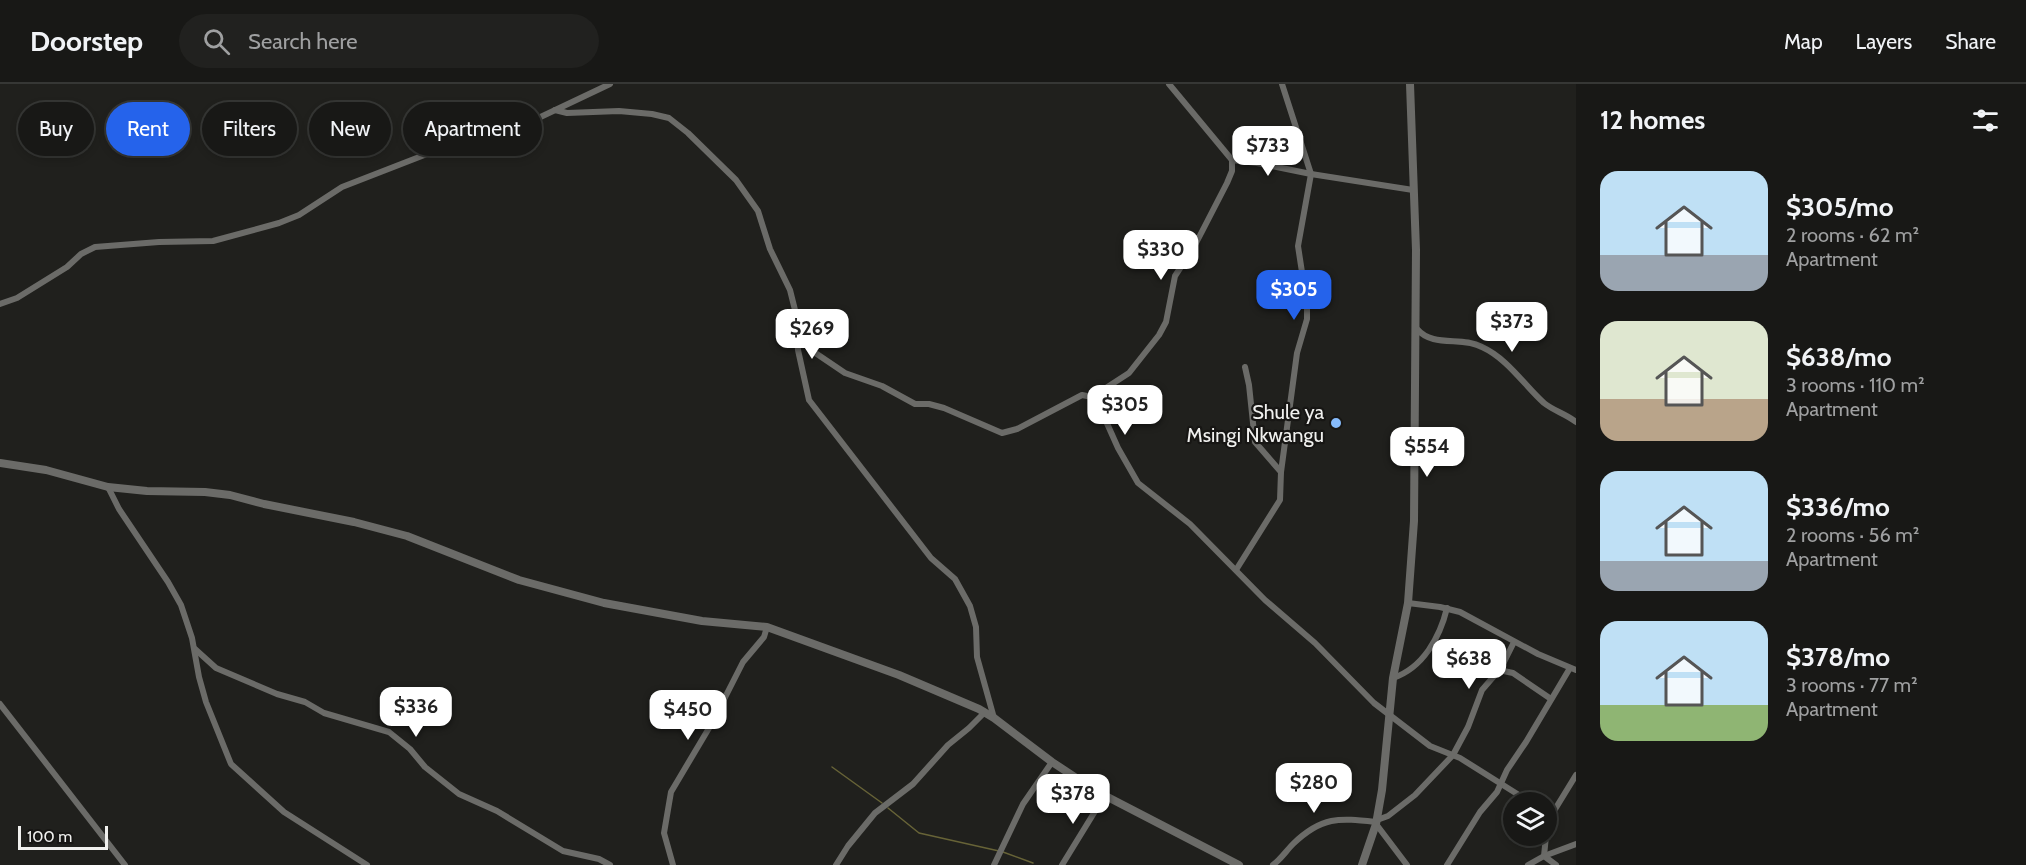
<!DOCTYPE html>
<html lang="en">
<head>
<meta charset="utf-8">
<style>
	:root { --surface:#181816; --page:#21211f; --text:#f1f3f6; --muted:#9fa0a1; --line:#363735; --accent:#2563eb }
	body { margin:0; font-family:Cabin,sans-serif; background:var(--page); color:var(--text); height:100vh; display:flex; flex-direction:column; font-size:22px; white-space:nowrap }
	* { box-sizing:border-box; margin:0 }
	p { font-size:20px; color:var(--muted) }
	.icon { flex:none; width:33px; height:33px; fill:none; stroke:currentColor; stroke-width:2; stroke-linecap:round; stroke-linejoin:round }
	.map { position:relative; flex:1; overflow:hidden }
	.details { display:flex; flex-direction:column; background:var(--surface); width:450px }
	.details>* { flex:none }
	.guide { position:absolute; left:18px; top:18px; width:570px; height:54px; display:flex; gap:12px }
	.buttons { position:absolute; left:1503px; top:708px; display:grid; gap:12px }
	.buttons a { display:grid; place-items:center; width:54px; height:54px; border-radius:50%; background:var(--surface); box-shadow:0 3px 9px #0003,0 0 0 2px var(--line); font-size:30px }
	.scale { position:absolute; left:18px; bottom:15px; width:90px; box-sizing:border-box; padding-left:6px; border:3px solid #f0f0ee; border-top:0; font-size:16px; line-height:21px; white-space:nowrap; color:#f0f0ee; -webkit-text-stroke:4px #171614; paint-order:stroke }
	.price { position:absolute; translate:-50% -51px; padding:0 14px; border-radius:12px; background:#fff; color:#222; font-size:20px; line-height:39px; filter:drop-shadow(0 2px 3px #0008) }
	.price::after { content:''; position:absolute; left:50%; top:36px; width:18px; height:14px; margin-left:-9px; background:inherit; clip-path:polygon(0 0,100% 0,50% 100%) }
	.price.current { background:var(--accent); color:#fff }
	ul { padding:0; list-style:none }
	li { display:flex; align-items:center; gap:18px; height:150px; padding:0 24px }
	li span { display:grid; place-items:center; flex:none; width:168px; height:120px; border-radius:18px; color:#555 }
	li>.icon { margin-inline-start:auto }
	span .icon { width:72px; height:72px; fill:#fffc; stroke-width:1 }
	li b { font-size:26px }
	h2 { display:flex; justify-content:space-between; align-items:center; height:72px; padding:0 24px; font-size:26px }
	.chip { padding:0 21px; border-radius:27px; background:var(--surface); box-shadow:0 3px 9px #0003,0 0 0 2px var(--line); font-size:21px; line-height:54px }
	.chip.current { background:var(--accent); color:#fff }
	header { display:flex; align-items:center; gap:36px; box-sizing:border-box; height:84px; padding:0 30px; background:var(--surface); border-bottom:2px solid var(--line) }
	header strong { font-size:28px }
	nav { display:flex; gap:33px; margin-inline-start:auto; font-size:21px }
	.search { width:420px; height:54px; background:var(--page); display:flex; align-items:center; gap:15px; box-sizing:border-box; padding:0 21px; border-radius:33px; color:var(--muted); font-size:22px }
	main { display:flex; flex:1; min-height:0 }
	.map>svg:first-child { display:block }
</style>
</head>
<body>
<header>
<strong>Doorstep</strong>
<div class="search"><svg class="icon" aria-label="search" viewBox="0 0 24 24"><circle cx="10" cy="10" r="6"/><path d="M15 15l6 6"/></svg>Search here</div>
<nav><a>Map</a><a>Layers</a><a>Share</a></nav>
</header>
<main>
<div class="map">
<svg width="1576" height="781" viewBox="0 0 1576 781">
	<rect width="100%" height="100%" fill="#20201d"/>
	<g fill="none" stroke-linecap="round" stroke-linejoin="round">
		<g stroke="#676337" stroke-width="1.5">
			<path d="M832 683 882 719"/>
			<path d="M888 724 919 749 999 767"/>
			<path d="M1003 768 1033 779"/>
		</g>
		<g stroke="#6b6b68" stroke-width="6">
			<path d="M1169 0 1232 76 1257 79 1311 90 1413 106"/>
			<path d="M555 26 567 29 619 27 652 30 669 34 688 49 736 96 758 127 770 165 790 206 796 230 798 266 809 316 931 474 955 495 970 522 976 543 977 573 994 634"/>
			<path d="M0 220 17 214 67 183 81 170 95 163 159 158 213 157 279 139 299 131 342 103 445 63 511 47 610 0"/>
			<path d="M1417 245C1433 264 1462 252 1482 263 1508 275 1524 301 1544 319 1554 327 1566 330 1576 338"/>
			<path d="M797 251 811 266 845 289 882 302 915 320H929L944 324 1002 349 1017 345 1082 311 1092 313 1097 317 1118 364 1138 399 1190 440 1265 516 1315 559 1374 619 1430 662 1460 674 1530 718"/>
			<path d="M1092 313 1129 289 1159 251 1166 238 1175 192 1194 163 1227 99 1232 87V76"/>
			<path d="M1281 388 1297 269 1307 235V221L1298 162 1311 90 1282 0"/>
			<path d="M108 403 119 425 168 498 181 521 192 554 199 593 206 618 231 680 284 728 367 781"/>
			<path d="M1236 486 1280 416 1281 388 1255 358 1249 301 1245 283"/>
			<path d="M1408 519 1440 523 1460 528 1538 570 1576 586"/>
			<path d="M195 565 216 584 277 610 305 618 324 629 389 648 410 665 425 683 459 710 497 727 563 767 599 775 610 781"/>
			<path d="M1499 586 1513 589 1551 615"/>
			<path d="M1393 594C1423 584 1440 553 1447 524"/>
			<path d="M0 620 125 781"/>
			<path d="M1377 736 1388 732 1415 711 1453 671 1468 643 1482 606 1501 584 1514 558"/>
			<path d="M1376 740 1407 781"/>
			<path d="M1546 740 1576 691"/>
			<path d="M1546 752 1544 772 1556 781"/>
			<path d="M673 781 664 749 671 708 712 639 743 578 764 553 767 543"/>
			<path d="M836 781 848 762 875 729 913 700 948 661 969 644 985 628"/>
			<path d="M994 781 1023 720 1052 678"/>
			<path d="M1062 781 1105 711"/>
			<path d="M1273 781C1281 775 1286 767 1293 760 1322 732 1339 734 1376 738"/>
			<path d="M1447 781 1480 728 1497 708 1507 686 1526 658 1570 584"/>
			<path d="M1528 781 1544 772 1576 760"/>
		</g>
		<g stroke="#6b6b68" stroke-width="8">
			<path d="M0 379 46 386 108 403 147 407 205 408 230 411 264 420 354 438 407 452 519 496 604 519 702 537 767 543 899 591 979 625 994 634 1052 678 1096 707 1239 781"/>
			<path d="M1362 781 1376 740 1382 706 1393 594 1408 519 1414 437 1416 166 1410 0"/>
		</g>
	</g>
	<circle fill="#86bbfb" stroke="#171614" stroke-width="2" cx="1336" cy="339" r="6"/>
	<g text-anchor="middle" stroke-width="4.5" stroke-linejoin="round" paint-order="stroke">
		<g font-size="20" fill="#f0f0ee" stroke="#171614" text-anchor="end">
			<text x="1324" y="335">Shule ya<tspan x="1324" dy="23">Msingi Nkwangu</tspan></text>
		</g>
	</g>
</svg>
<div class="buttons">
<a><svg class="icon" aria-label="layers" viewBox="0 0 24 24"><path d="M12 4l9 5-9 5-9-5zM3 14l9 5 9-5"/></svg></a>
</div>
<div class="scale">100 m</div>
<b class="price" style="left:1268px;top:93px">$733</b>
<b class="price" style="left:1161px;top:197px">$330</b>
<b class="price current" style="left:1294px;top:237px">$305</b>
<b class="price" style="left:1512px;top:269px">$373</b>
<b class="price" style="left:812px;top:276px">$269</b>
<b class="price" style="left:1125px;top:352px">$305</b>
<b class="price" style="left:1427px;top:394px">$554</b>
<b class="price" style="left:1469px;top:606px">$638</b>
<b class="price" style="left:416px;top:654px">$336</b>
<b class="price" style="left:688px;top:657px">$450</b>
<b class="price" style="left:1314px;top:730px">$280</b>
<b class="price" style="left:1073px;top:741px">$378</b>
<div class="guide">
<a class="chip">Buy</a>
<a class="chip current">Rent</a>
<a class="chip">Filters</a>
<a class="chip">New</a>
<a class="chip">Apartment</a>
</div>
</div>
<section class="details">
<h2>12 homes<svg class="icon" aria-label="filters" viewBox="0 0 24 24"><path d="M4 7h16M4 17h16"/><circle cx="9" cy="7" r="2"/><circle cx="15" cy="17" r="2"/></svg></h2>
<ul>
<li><span style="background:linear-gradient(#bfe0f5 70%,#9aa5b1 0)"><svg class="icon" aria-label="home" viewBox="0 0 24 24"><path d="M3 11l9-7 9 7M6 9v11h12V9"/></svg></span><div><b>$305/mo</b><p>2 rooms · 62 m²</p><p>Apartment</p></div></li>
<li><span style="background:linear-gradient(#dfe7d0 65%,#b9a48a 0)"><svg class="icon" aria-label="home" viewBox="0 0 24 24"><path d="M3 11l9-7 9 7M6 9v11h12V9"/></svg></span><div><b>$638/mo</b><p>3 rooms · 110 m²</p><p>Apartment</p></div></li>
<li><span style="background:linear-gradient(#bfe0f5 75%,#9aa5b1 0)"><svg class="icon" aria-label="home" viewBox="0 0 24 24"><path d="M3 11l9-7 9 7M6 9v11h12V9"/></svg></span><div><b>$336/mo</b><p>2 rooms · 56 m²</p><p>Apartment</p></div></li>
<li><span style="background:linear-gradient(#bfe0f5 70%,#8fb573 0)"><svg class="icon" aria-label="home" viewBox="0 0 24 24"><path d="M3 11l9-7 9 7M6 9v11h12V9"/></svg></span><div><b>$378/mo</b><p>3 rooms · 77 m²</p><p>Apartment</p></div></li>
</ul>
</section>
</main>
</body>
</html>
